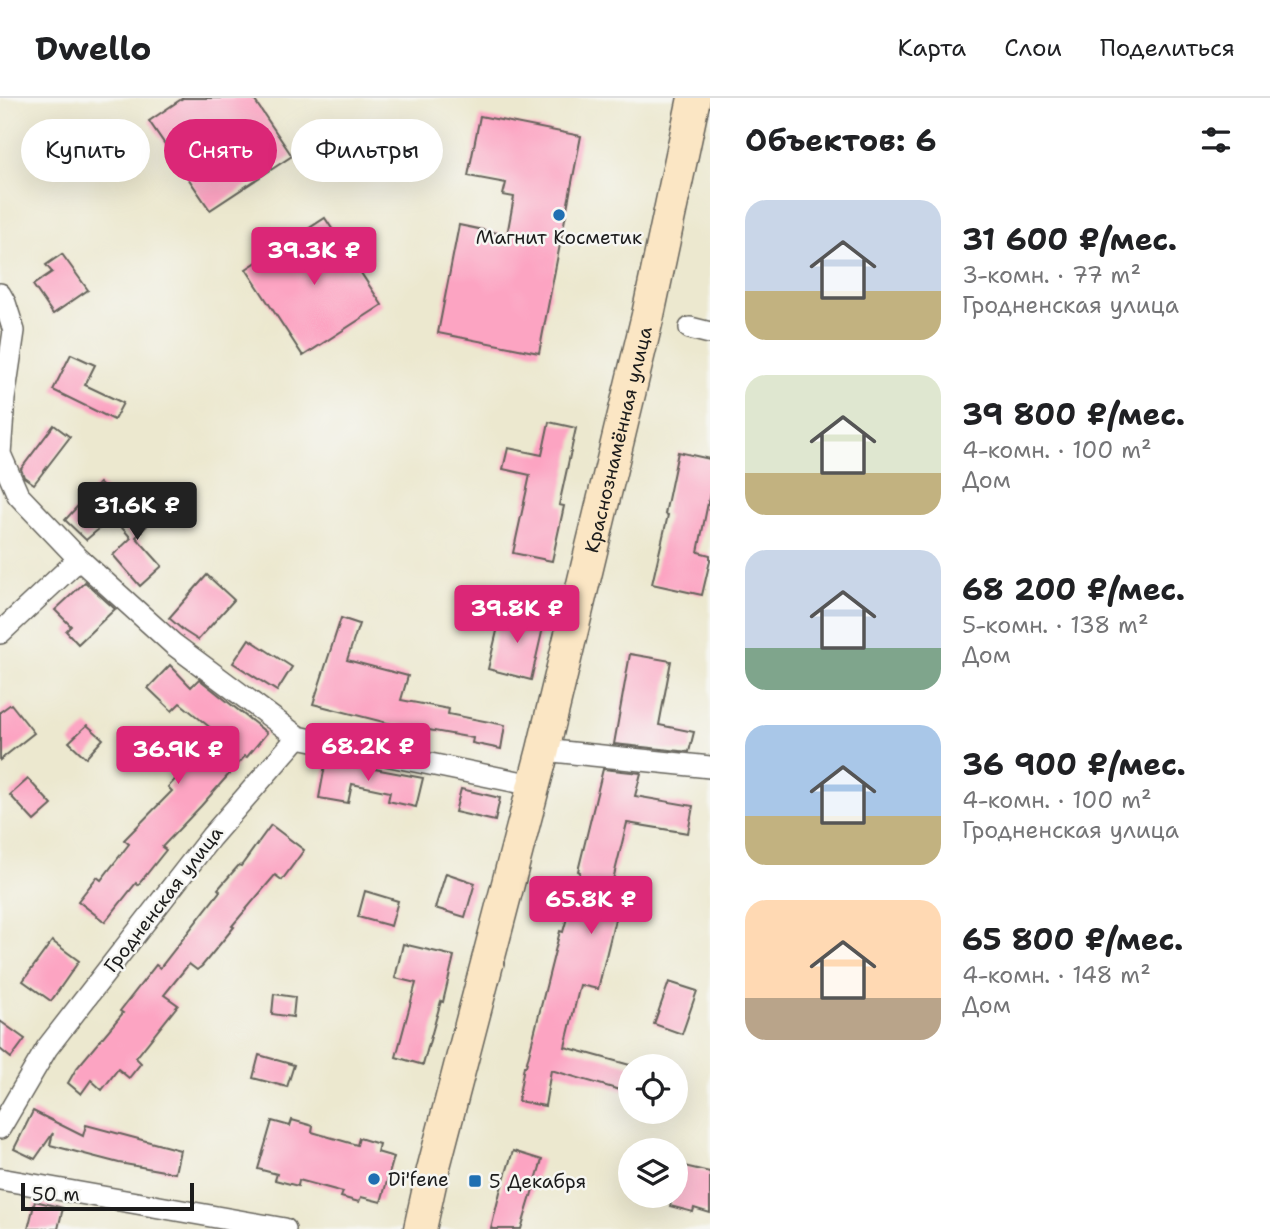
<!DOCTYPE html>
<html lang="ru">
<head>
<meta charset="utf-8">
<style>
	:root { --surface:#fff; --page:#f2f2f2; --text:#202124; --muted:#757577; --line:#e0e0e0; --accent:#db2777 }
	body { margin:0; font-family:"Shantell Sans",sans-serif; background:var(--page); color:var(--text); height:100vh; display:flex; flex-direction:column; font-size:26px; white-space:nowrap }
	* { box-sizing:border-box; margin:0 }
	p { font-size:23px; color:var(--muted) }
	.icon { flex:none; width:38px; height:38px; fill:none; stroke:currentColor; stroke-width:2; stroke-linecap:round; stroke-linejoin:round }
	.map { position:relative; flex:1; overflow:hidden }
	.drawer { display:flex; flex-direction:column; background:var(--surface); width:560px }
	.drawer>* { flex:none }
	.top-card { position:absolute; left:21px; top:21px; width:583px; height:63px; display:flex; gap:14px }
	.buttons { position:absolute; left:618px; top:956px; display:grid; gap:14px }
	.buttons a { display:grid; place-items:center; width:70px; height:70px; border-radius:50%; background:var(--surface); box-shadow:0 7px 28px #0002; font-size:35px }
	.scale { position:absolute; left:21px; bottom:18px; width:173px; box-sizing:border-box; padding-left:7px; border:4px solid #1c1c1c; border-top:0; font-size:19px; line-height:24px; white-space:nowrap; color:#1c1c1c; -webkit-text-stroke:5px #f6f6f2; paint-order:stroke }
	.price { position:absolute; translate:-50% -60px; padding:0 16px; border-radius:7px; background:var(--accent); color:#fff; font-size:23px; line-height:46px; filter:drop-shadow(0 2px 4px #0008) }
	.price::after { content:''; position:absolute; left:50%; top:42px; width:21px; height:16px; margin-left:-10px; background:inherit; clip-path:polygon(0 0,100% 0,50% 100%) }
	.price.active { background:#222; color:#fff }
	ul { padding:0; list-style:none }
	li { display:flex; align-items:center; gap:21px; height:175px; padding:0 35px }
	li span { display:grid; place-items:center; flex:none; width:196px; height:140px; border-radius:21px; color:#555 }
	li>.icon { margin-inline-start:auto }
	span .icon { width:84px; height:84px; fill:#fffc; stroke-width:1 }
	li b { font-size:30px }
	h2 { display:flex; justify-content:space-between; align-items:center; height:84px; padding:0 35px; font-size:30px }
	.pill { padding:0 24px; border-radius:32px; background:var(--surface); box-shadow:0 7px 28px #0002; font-size:24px; line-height:63px }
	.pill.active { background:var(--accent); color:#fff }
	header { display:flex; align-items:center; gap:42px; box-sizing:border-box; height:98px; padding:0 35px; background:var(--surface); border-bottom:2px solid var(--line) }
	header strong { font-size:33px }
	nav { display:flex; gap:38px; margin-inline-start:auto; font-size:24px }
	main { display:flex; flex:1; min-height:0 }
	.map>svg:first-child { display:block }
</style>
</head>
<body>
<header>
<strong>Dwello</strong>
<nav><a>Карта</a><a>Слои</a><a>Поделиться</a></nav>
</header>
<main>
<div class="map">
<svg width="710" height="1131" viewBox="0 0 710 1131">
	<rect width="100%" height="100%" fill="#f6f6f2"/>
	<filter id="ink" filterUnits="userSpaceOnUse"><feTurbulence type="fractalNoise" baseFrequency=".0143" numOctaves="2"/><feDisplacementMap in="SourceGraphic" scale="14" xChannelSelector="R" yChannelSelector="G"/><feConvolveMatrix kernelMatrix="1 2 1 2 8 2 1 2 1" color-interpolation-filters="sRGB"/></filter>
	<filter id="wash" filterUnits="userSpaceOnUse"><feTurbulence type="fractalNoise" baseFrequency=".00686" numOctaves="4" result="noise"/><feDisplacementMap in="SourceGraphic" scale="28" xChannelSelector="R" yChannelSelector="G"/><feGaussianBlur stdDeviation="1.57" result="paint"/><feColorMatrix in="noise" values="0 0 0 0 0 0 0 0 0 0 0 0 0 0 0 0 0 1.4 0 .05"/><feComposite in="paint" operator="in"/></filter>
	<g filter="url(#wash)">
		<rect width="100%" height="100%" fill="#ece8cf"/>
		<g id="blocks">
			<g fill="#fca4c2">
				<path d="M183 0H253L292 58 210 112 149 23Z"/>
				<path d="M480 18 581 38 539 255 438 235 459 127 507 137 514 99 503 97 506 85 468 78Z"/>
				<path d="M325 120 382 207 303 258 246 171Z"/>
				<path d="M62 156 88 192 53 216 33 187 52 174 46 167Z"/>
				<path d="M71 256 95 267 85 287 123 305 114 322 53 292Z"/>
				<path d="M549 324 576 330 559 407 564 408 552 463 513 455 530 377 503 371 508 350 542 357Z"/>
				<path d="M54 327 70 339 34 386 24 379 21 371Z"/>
				<path d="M678 354 710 361V395L698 454 710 457V463L702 497 652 486 668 417 665 416Z"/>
				<path d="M99 385 125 409 86 442 65 422Z"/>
				<path d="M140 398 158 416 136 439 162 468 140 488 113 457 131 440 116 423Z"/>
				<path d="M207 477 234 502 198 542 184 533 169 520Z"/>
				<path d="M85 484 115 511 78 546 66 533 71 528 55 512Z"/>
				<path d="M502 512 545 521 531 582 488 571Z"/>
				<path d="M341 520 359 526 347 562 408 578 401 602 449 611 448 616 505 627 501 651 472 645 473 640 396 626 395 627 313 606Z"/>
				<path d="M249 541 292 569 277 593 233 565Z"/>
				<path d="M630 556 671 563 659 627 694 634 689 654 614 646Z"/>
				<path d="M170 567 191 589 199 581 267 635 247 659 245 658 201 708 162 749 166 752 138 787 136 785 105 824 78 803 97 779 101 782 129 746 124 742 172 693 168 689 196 659 191 655 212 631 180 605 172 613 148 590Z"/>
				<path d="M11 606 34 635 0 662V614Z"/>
				<path d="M87 627 103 641 86 660 69 644Z"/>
				<path d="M326 662 423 680 416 709 388 703 390 694 352 686 348 705 319 700Z"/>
				<path d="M603 671 641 675 635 698 693 708 688 735 627 725 608 802 619 805 598 891 580 887 565 949 630 967V995L551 972 545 1008 518 1003 524 968H526L560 833 563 834 580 774 578 773Z"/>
				<path d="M28 681 52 707 34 723 10 697Z"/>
				<path d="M461 691 500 700 495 723 455 714Z"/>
				<path d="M271 727 304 752 282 782 275 777 232 828 234 829 202 868 197 872 189 866 164 897 178 907 136 960 141 965 129 980 118 971 102 992 91 982 81 996 68 985 76 971 123 915 120 913 156 867 160 870 220 793 218 791 239 767 241 768Z"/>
				<path d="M446 775 475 785 465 819 435 810Z"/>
				<path d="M365 793 398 803 391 828 358 819Z"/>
				<path d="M52 843 79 863 51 903 23 883Z"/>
				<path d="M403 846 454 858 443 904 441 903 423 967 396 959 416 885 395 880Z"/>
				<path d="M669 884 697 893 682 936 654 926Z"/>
				<path d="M274 896 295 899 293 919 272 916Z"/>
				<path d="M0 923 25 941 11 960 0 951Z"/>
				<path d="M259 957 294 967 287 989 253 980Z"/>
				<path d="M33 1013 83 1038 86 1027 180 1052 175 1075 119 1065 50 1047 53 1035 35 1061 14 1051Z"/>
				<path d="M292 1022 313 1028 312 1034 357 1047 359 1040 379 1046 377 1054 394 1059 381 1104 361 1099 359 1104 341 1099 343 1094 299 1082 298 1088 275 1082 277 1076 258 1071 272 1023 290 1028Z"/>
				<path d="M513 1053 542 1062 521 1131H491L500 1094Z"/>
				<path d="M680 1067 710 1074V1115L694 1110 693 1114 670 1108 673 1097H676V1085Z"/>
				<path d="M35 1103 63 1110 58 1131H28Z"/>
			</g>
		</g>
	</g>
	<g filter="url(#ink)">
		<use href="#blocks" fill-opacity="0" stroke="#65635b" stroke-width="2"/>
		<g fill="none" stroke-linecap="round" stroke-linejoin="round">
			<g stroke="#65635b" stroke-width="24">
				<g id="street">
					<path d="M0 196 5 205 14 233 4 301 0 356 18 397 79 461 173 546 298 639 211 739 47 950 0 1030"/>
					<path d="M690 230 710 235"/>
					<path d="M0 535 79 461"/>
					<path d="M298 639 533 687"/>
					<path d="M543 652 710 669"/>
					<path d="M0 1081 285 1131"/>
				</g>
			</g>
			<g stroke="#65635b" stroke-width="35">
				<g id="secondary">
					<path id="s1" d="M420 1131 433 1072 543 652 648 217 694 0"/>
				</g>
			</g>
			<use href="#street" stroke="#fff" stroke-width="21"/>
			<use href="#secondary" stroke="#fbe6c4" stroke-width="32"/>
		</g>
	</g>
	<g fill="#1f6fb2" stroke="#f6f6f2" stroke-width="2.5">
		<circle cx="559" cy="117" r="7"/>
		<circle cx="374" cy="1081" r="7"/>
		<rect x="468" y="1076" width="14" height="14" rx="3.5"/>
	</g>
	<g text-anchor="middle" stroke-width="5" stroke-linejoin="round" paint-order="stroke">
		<g font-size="19" fill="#1c1c1c" stroke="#f6f6f2" text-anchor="start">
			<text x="559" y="146" text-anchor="middle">Магнит Косметик</text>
			<text x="388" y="1088">Di'fene</text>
			<text x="489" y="1090">5 Декабря</text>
		</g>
		<g font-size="19" fill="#1c1c1c" stroke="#f6f6f2">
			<text dy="7" stroke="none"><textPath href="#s1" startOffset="814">Краснознамённая улица</textPath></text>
			<text transform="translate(163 801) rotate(-52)" y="7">Гродненская улица</text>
		</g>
	</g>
</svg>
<div class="buttons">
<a><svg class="icon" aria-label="locate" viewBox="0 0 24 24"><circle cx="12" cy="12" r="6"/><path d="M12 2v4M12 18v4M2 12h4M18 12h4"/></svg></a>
<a><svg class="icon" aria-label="layers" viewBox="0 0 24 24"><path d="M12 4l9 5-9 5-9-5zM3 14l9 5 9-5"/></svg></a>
</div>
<div class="scale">50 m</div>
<b class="price" style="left:314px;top:189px">39.3K ₽</b>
<b class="price active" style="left:137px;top:444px">31.6K ₽</b>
<b class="price" style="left:517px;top:547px">39.8K ₽</b>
<b class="price" style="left:368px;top:685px">68.2K ₽</b>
<b class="price" style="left:178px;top:688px">36.9K ₽</b>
<b class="price" style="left:591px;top:838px">65.8K ₽</b>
<div class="top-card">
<a class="pill">Купить</a>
<a class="pill active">Снять</a>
<a class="pill">Фильтры</a>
</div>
</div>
<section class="drawer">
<h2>Объектов: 6<svg class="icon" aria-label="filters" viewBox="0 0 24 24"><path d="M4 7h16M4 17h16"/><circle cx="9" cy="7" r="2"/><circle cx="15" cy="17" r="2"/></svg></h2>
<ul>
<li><span style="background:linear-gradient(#c9d6e8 65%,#c2b280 0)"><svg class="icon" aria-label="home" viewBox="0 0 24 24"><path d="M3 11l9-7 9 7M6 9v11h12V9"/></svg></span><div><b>31 600 ₽/мес.</b><p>3-комн. · 77 m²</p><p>Гродненская улица</p></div></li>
<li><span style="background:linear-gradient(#dfe7d0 70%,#c2b280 0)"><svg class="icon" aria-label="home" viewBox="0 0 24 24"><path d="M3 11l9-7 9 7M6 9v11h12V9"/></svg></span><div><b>39 800 ₽/мес.</b><p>4-комн. · 100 m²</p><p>Дом</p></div></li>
<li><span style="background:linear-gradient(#c9d6e8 70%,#7fa58c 0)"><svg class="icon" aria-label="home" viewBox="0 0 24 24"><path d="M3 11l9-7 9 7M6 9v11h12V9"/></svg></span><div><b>68 200 ₽/мес.</b><p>5-комн. · 138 m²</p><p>Дом</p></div></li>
<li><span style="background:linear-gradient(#a9c7e8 65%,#c2b280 0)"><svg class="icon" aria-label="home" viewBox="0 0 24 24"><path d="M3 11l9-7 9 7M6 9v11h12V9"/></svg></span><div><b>36 900 ₽/мес.</b><p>4-комн. · 100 m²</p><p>Гродненская улица</p></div></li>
<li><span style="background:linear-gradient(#ffd9b3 70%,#b9a48a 0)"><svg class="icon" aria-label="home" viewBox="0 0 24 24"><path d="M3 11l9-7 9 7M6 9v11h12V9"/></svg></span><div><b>65 800 ₽/мес.</b><p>4-комн. · 148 m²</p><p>Дом</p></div></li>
</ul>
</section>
</main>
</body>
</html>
